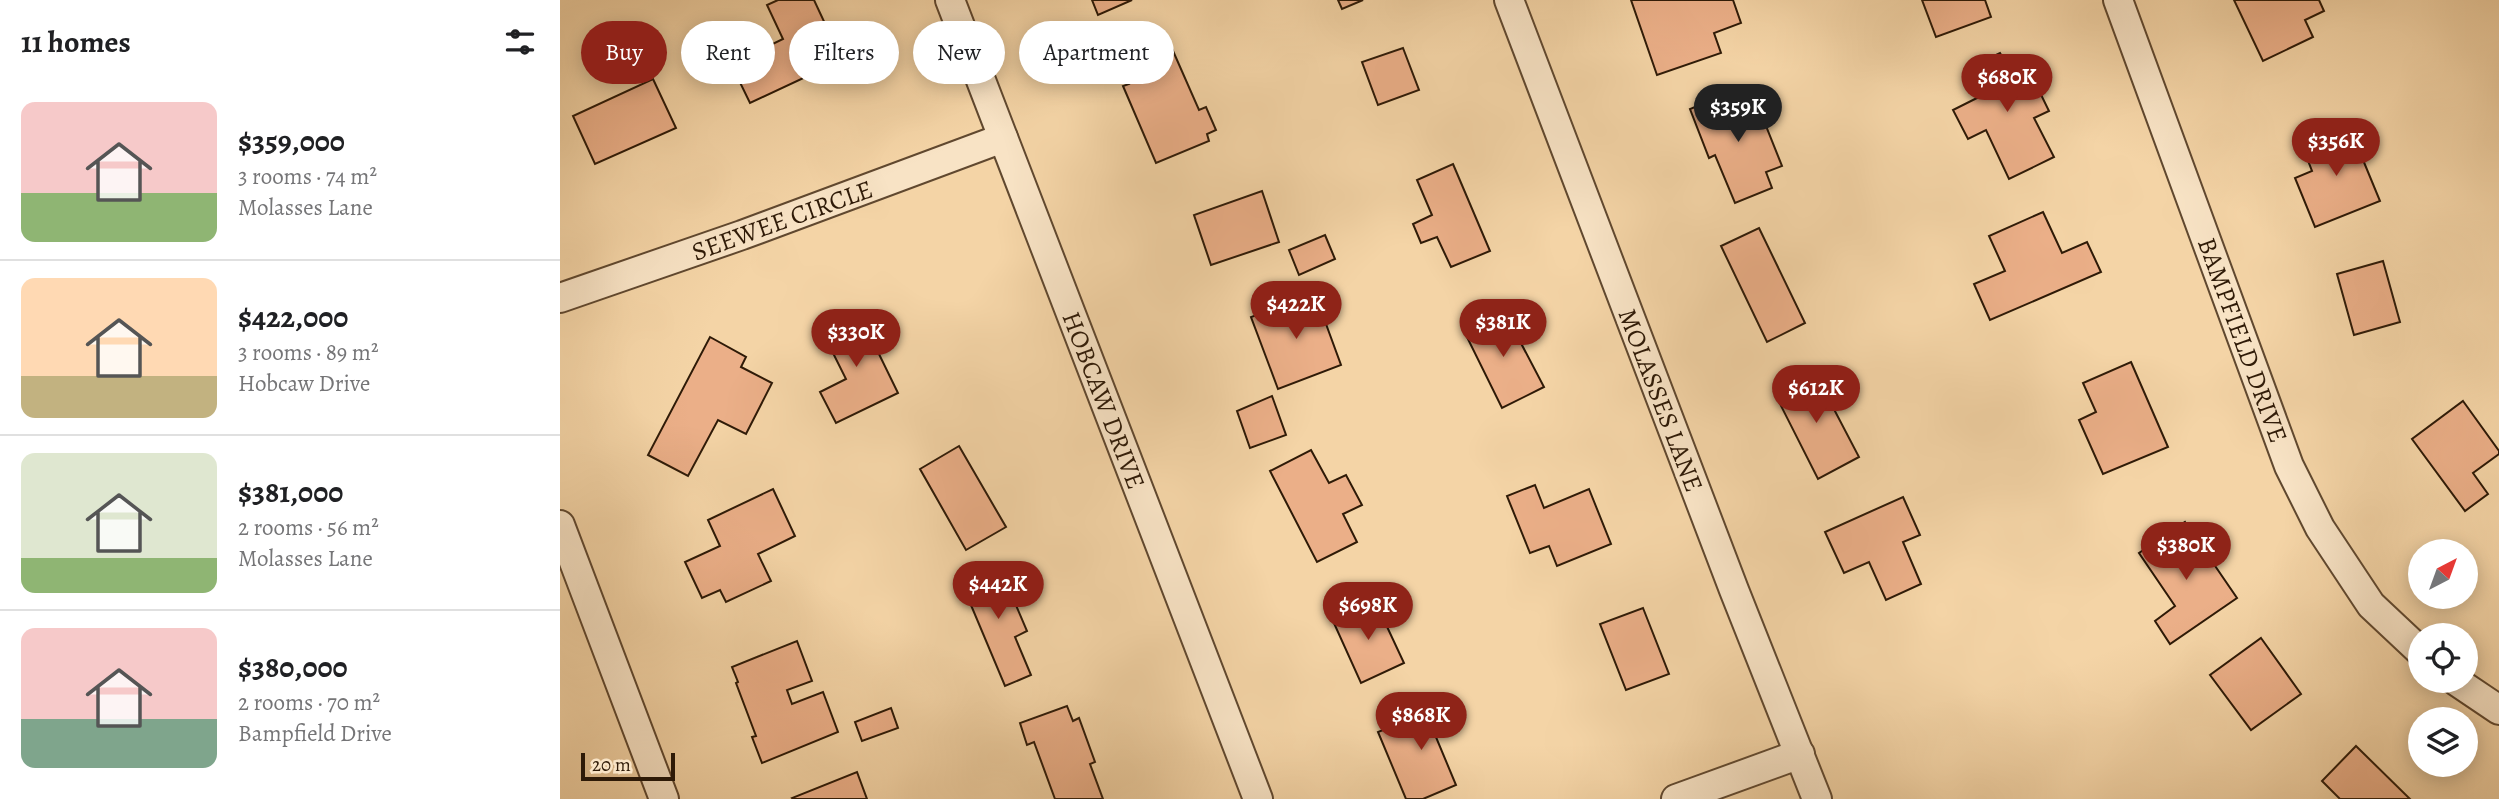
<!DOCTYPE html>
<html lang="en">
<head>
<meta charset="utf-8">
<style>
	:root { --surface:#fff; --page:#f2f2f2; --text:#202124; --muted:#757577; --line:#e0e0e0; --accent:#8f2418 }
	body { margin:0; font-family:Alegreya,serif; background:var(--page); color:var(--text); height:100vh; display:flex; flex-direction:column; font-size:26px; white-space:nowrap }
	* { box-sizing:border-box; margin:0 }
	p { font-size:23px; color:var(--muted) }
	.icon { flex:none; width:38px; height:38px; fill:none; stroke:currentColor; stroke-width:2; stroke-linecap:round; stroke-linejoin:round }
	.map { position:relative; flex:1; overflow:hidden }
	.side { display:flex; flex-direction:column; background:var(--surface); width:560px }
	.side>* { flex:none }
	.banner { position:absolute; left:21px; top:21px; width:665px; height:63px; display:flex; gap:14px }
	.needle { width:46px; rotate:41deg }
	.fabs { position:absolute; left:1848px; top:539px; display:grid; gap:14px }
	.fabs a { display:grid; place-items:center; width:70px; height:70px; border-radius:50%; background:var(--surface); box-shadow:0 4px 18px #0003; font-size:35px }
	.scale { position:absolute; left:21px; bottom:18px; width:94px; box-sizing:border-box; padding-left:7px; border:4px solid #2e1a07; border-top:0; font-size:19px; line-height:24px; white-space:nowrap; color:#2e1a07; -webkit-text-stroke:5px #f8e3c5; paint-order:stroke }
	.price { position:absolute; translate:-50% -60px; padding:0 16px; border-radius:24px; background:var(--accent); color:#fff; font-size:23px; line-height:46px; filter:drop-shadow(0 2px 4px #0008) }
	.price::after { content:''; position:absolute; left:50%; top:42px; width:21px; height:16px; margin-left:-10px; background:inherit; clip-path:polygon(0 0,100% 0,50% 100%) }
	.price.on { background:#222; color:#fff }
	ul { padding:0; list-style:none }
	li { display:flex; align-items:center; gap:21px; height:175px; padding:0 21px }
	li+li { border-top:2px solid var(--line) }
	li span { display:grid; place-items:center; flex:none; width:196px; height:140px; border-radius:14px; color:#555 }
	li>.icon { margin-inline-start:auto }
	span .icon { width:84px; height:84px; fill:#fffc; stroke-width:1 }
	li b { font-size:30px }
	h2 { display:flex; justify-content:space-between; align-items:center; height:84px; padding:0 21px; font-size:30px }
	.tag { padding:0 24px; border-radius:32px; background:var(--surface); box-shadow:0 4px 18px #0003; font-size:24px; line-height:63px }
	.tag.on { background:var(--accent); color:#fff }
	main { display:flex; flex:1; min-height:0 }
	.map>svg:first-child { display:block }
</style>
</head>
<body>
<main>
<section class="side">
<h2>11 homes<svg class="icon" aria-label="filters" viewBox="0 0 24 24"><path d="M4 7h16M4 17h16"/><circle cx="9" cy="7" r="2"/><circle cx="15" cy="17" r="2"/></svg></h2>
<ul>
<li><span style="background:linear-gradient(#f6c9c9 65%,#8fb573 0)"><svg class="icon" aria-label="home" viewBox="0 0 24 24"><path d="M3 11l9-7 9 7M6 9v11h12V9"/></svg></span><div><b>$359,000</b><p>3 rooms · 74 m²</p><p>Molasses Lane</p></div></li>
<li><span style="background:linear-gradient(#ffd9b3 70%,#c2b280 0)"><svg class="icon" aria-label="home" viewBox="0 0 24 24"><path d="M3 11l9-7 9 7M6 9v11h12V9"/></svg></span><div><b>$422,000</b><p>3 rooms · 89 m²</p><p>Hobcaw Drive</p></div></li>
<li><span style="background:linear-gradient(#dfe7d0 75%,#8fb573 0)"><svg class="icon" aria-label="home" viewBox="0 0 24 24"><path d="M3 11l9-7 9 7M6 9v11h12V9"/></svg></span><div><b>$381,000</b><p>2 rooms · 56 m²</p><p>Molasses Lane</p></div></li>
<li><span style="background:linear-gradient(#f6c9c9 65%,#7fa58c 0)"><svg class="icon" aria-label="home" viewBox="0 0 24 24"><path d="M3 11l9-7 9 7M6 9v11h12V9"/></svg></span><div><b>$380,000</b><p>2 rooms · 70 m²</p><p>Bampfield Drive</p></div></li>
</ul>
</section>
<div class="map">
<svg width="1939" height="799" viewBox="0 0 1939 799">
	<rect width="100%" height="100%" fill="#f4d4a6"/>
	<filter id="stains"><feTurbulence type="fractalNoise" baseFrequency=".00286" numOctaves="4"/><feColorMatrix values="0 0 0 0 .2 0 0 0 0 .09 0 0 0 0 .02 0 0 0 .5 -.17"/></filter>
	<radialGradient id="worn" r=".72"><stop offset=".6" stop-color="#630" stop-opacity="0"/><stop offset="1" stop-color="#630" stop-opacity=".3"/></radialGradient>
	<g fill="#ebaf88" stroke="#2e1a07" stroke-width="2">
		<path d="M218 0H254L282 60 190 103 171 64 223 39 207 5Z"/>
		<path d="M532 0H572L538 15Z"/>
		<path d="M778 0H803L782 9Z"/>
		<path d="M1071 0H1173L1181 23 1154 33 1161 53 1097 75Z"/>
		<path d="M1362 0H1425L1431 17 1376 37Z"/>
		<path d="M1674 0H1759L1764 11 1745 20 1753 37 1703 61Z"/>
		<path d="M606 35 639 110 646 107 656 130 647 134 649 141 596 163 563 86 569 84 557 56Z"/>
		<path d="M843 48 859 90 818 105 802 62Z"/>
		<path d="M1440 53 1449 70 1465 62 1489 111 1474 118 1494 157 1449 179 1426 130 1408 139 1393 110 1419 97 1406 69Z"/>
		<path d="M93 79 116 128 35 164 13 116Z"/>
		<path d="M1177 90 1185 111 1198 106 1222 166 1206 172 1212 188 1175 203 1155 155 1149 158 1130 109Z"/>
		<path d="M1789 126 1820 201 1755 227 1735 178 1752 171 1742 145Z"/>
		<path d="M893 164 930 251 891 267 877 237 861 243 853 224 872 215 857 180Z"/>
		<path d="M702 191 719 242 651 265 634 215Z"/>
		<path d="M1483 212 1502 253 1527 242 1541 272 1430 320 1414 284 1445 271 1429 236Z"/>
		<path d="M1199 228 1245 323 1207 342 1161 246Z"/>
		<path d="M765 235 775 259 739 275 729 250Z"/>
		<path d="M1823 261 1840 322 1794 335 1777 274Z"/>
		<path d="M755 294 781 365 718 389 691 317Z"/>
		<path d="M943 309 984 387 942 408 903 329Z"/>
		<path d="M298 311 338 393 276 423 260 392 286 379 261 329Z"/>
		<path d="M150 337 186 357 181 367 212 383 186 434 158 420 128 476 88 455Z"/>
		<path d="M1571 362 1608 447 1543 474 1519 420 1536 412 1523 383Z"/>
		<path d="M1254 371 1299 457 1258 479 1214 392Z"/>
		<path d="M712 396 726 435 690 448 677 411Z"/>
		<path d="M1903 401 1939 451V454L1913 473 1928 494 1905 511 1852 439Z"/>
		<path d="M399 446 446 527 406 550 360 469Z"/>
		<path d="M751 450 769 483 786 475 802 505 783 514 797 542 757 562 710 471Z"/>
		<path d="M975 485 984 508 1029 489 1051 544 997 566 989 546 970 553 947 496Z"/>
		<path d="M213 489 235 536 198 554 211 581 166 602 160 590 142 598 125 562 160 546 148 520Z"/>
		<path d="M1343 497 1360 535 1343 542 1361 584 1326 600 1309 562 1284 573 1265 532Z"/>
		<path d="M1625 522 1677 598 1610 644 1595 621 1615 606 1579 553Z"/>
		<path d="M438 563 467 631 455 637 471 675 445 686 400 579Z"/>
		<path d="M815 601 844 663 801 683 773 621Z"/>
		<path d="M1083 608 1109 674 1066 690 1040 624Z"/>
		<path d="M1701 638 1741 694 1691 730 1650 675Z"/>
		<path d="M237 641 252 681 227 690 232 704 263 692 278 732 202 763 192 737 196 736 176 683 178 682 172 667Z"/>
		<path d="M898 699 905 717 873 730 896 785 863 799H846L818 732Z"/>
		<path d="M507 706 513 721 519 718 535 762 530 764 543 799H495L474 742 467 745 460 723Z"/>
		<path d="M331 708 338 728 302 741 295 722Z"/>
		<path d="M1796 746 1850 799H1780L1762 781Z"/>
		<path d="M297 772 307 799H233L232 798Z"/>
	</g>
	<g fill="none" stroke-linecap="round" stroke-linejoin="round">
		<g stroke="#60482f" stroke-width="32">
			<g id="minor">
				<path d="M390 0 698 799"/>
				<path d="M949 0 1174 590 1257 799"/>
				<path d="M1558 0 1729 466 1760 528 1811 605 1860 651"/>
				<path d="M0 298 182 235 443 138"/>
				<path d="M0 525 104 799"/>
				<path d="M1896 681 1939 710"/>
				<path d="M1116 799 1240 754"/>
			</g>
		</g>
		<use href="#minor" stroke="#f8e3c5" stroke-width="28"/>
	</g>
	<g text-anchor="middle" stroke-width="7" stroke-linejoin="round" paint-order="stroke">
		<g font-size="26" fill="#2e1a07" stroke="#f8e3c5">
			<text transform="translate(222 220) rotate(-20)" y="9">SEEWEE CIRCLE</text>
			<text transform="translate(1683 340) rotate(70)" y="9">BAMPFIELD DRIVE</text>
			<text transform="translate(544 400) rotate(69)" y="9">HOBCAW DRIVE</text>
			<text transform="translate(1101 400) rotate(69)" y="9">MOLASSES LANE</text>
		</g>
	</g>
	<rect width="100%" height="100%" filter="url(#stains)"/>
	<rect width="100%" height="100%" fill="url(#worn)"/>
</svg>
<div class="fabs">
<a><svg class="needle" viewBox="-14 -14 28 28"><path d="M0-13l5 13h-10z" fill="#e53935"/><path d="M0 13l5-13h-10z" fill="#757577"/></svg></a>
<a><svg class="icon" aria-label="locate" viewBox="0 0 24 24"><circle cx="12" cy="12" r="6"/><path d="M12 2v4M12 18v4M2 12h4M18 12h4"/></svg></a>
<a><svg class="icon" aria-label="layers" viewBox="0 0 24 24"><path d="M12 4l9 5-9 5-9-5zM3 14l9 5 9-5"/></svg></a>
</div>
<div class="scale">20 m</div>
<b class="price" style="left:1447px;top:114px">$680K</b>
<b class="price on" style="left:1178px;top:144px">$359K</b>
<b class="price" style="left:1776px;top:178px">$356K</b>
<b class="price" style="left:736px;top:341px">$422K</b>
<b class="price" style="left:943px;top:359px">$381K</b>
<b class="price" style="left:296px;top:369px">$330K</b>
<b class="price" style="left:1256px;top:425px">$612K</b>
<b class="price" style="left:1626px;top:582px">$380K</b>
<b class="price" style="left:438px;top:621px">$442K</b>
<b class="price" style="left:808px;top:642px">$698K</b>
<b class="price" style="left:861px;top:752px">$868K</b>
<div class="banner">
<a class="tag on">Buy</a>
<a class="tag">Rent</a>
<a class="tag">Filters</a>
<a class="tag">New</a>
<a class="tag">Apartment</a>
</div>
</div>
</main>
</body>
</html>
